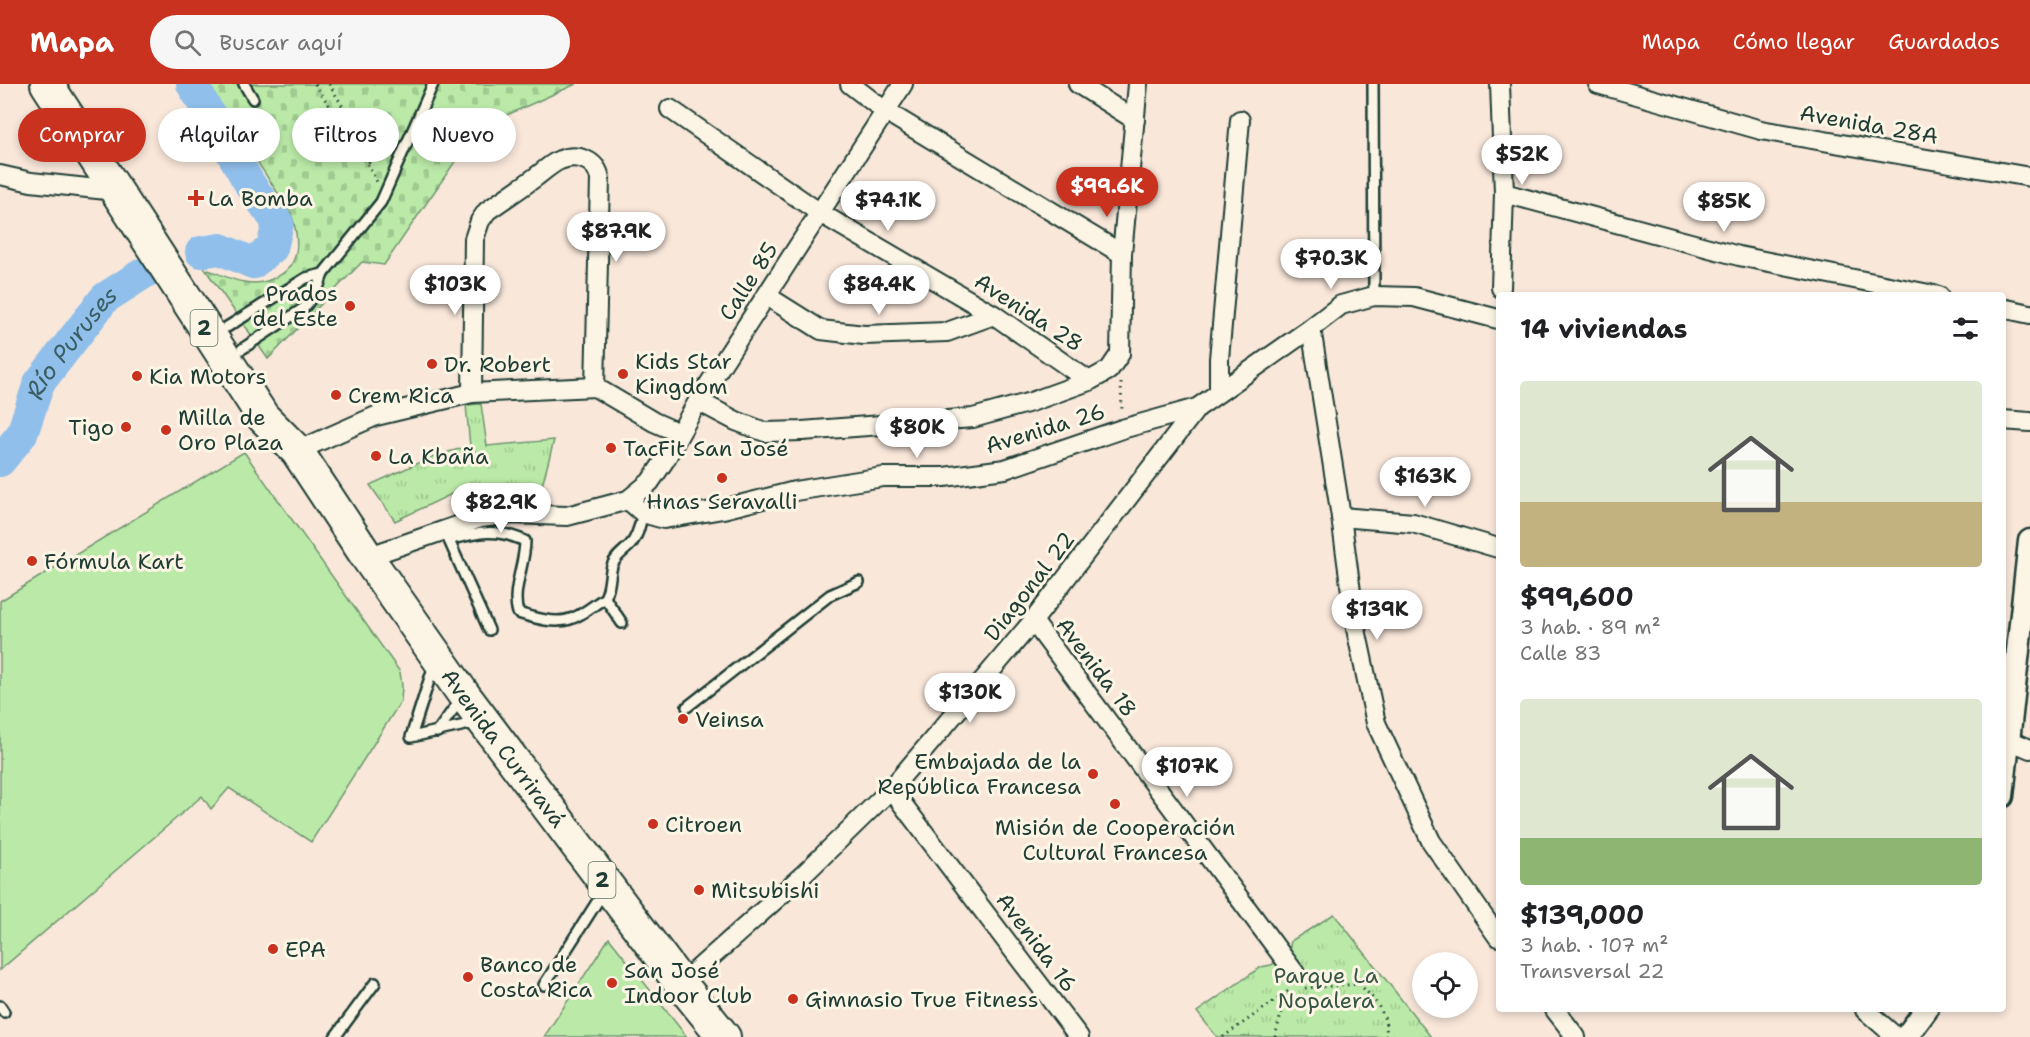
<!DOCTYPE html>
<html lang="es">
<head>
<meta charset="utf-8">
<style>
	:root { --surface:#fff; --page:#f6f6f6; --text:#202124; --muted:#757577; --accent:#c8321e }
	body { margin:0; font-family:"Shantell Sans",sans-serif; background:var(--page); color:var(--text); height:100vh; display:flex; flex-direction:column; font-size:22px; white-space:nowrap }
	* { box-sizing:border-box; margin:0 }
	p { font-size:20px; color:var(--muted) }
	.icon { flex:none; width:33px; height:33px; fill:none; stroke:currentColor; stroke-width:2; stroke-linecap:round; stroke-linejoin:round }
	.map { position:relative; flex:1; overflow:hidden }
	.panel { position:absolute; left:1496px; top:208px; width:510px; height:720px; display:flex; flex-direction:column; background:var(--surface); border-radius:6px; box-shadow:0 3px 9px #0003 }
	.panel>* { flex:none }
	.guide { position:absolute; left:18px; top:24px; width:570px; height:54px; display:flex; gap:12px }
	.controls { position:absolute; left:1412px; top:868px; display:grid; gap:12px }
	.controls a { display:grid; place-items:center; width:66px; height:66px; border-radius:50%; background:var(--surface); box-shadow:0 3px 9px #0003; font-size:30px }
	.price { position:absolute; translate:-50% -51px; padding:0 14px; border-radius:21px; background:#fff; color:#222; font-size:20px; line-height:39px; filter:drop-shadow(0 2px 3px #0008) }
	.price::after { content:''; position:absolute; left:50%; top:36px; width:18px; height:14px; margin-left:-9px; background:inherit; clip-path:polygon(0 0,100% 0,50% 100%) }
	.price.on { background:var(--accent); color:#fff }
	ul { padding:0; list-style:none }
	li { display:grid; align-content:center; gap:12px; height:318px; padding:0 24px }
	li span { display:grid; place-items:center; height:186px; border-radius:6px; color:#555 }
	li>.icon { margin-inline-start:auto }
	span .icon { width:108px; height:108px; fill:#fffc; stroke-width:1 }
	li b { font-size:26px }
	h2 { display:flex; justify-content:space-between; align-items:center; height:72px; padding:0 24px; font-size:26px }
	.pill { padding:0 21px; border-radius:27px; background:var(--surface); box-shadow:0 3px 9px #0003; font-size:21px; line-height:54px }
	.pill.on { background:var(--accent); color:#fff }
	header { display:flex; align-items:center; gap:36px; box-sizing:border-box; height:84px; padding:0 30px; background:var(--accent); color:#fff }
	header strong { font-size:28px }
	nav { display:flex; gap:33px; margin-inline-start:auto; font-size:21px }
	.search { width:420px; height:54px; background:var(--page); display:flex; align-items:center; gap:15px; box-sizing:border-box; padding:0 21px; border-radius:33px; color:var(--muted); font-size:22px }
	.map>svg:first-child { display:block }
</style>
</head>
<body>
<header>
<strong>Mapa</strong>
<div class="search"><svg class="icon" aria-label="search" viewBox="0 0 24 24"><circle cx="10" cy="10" r="6"/><path d="M15 15l6 6"/></svg>Buscar aquí</div>
<nav><a>Mapa</a><a>Cómo llegar</a><a>Guardados</a></nav>
</header>
<div class="map">
<svg width="2030" height="953" viewBox="0 0 2030 953">
	<defs>
		<pattern id="cemetery-stones" width="16" height="16" patternUnits="userSpaceOnUse" patternTransform="scale(1.5)"><rect width="16" height="16" fill="#bbeaa8"/><path d="M2 7V4a2 2 0 0 1 4 0v3zM10 15v-3a2 2 0 0 1 4 0v3z" fill="#a0ca91"/></pattern>
		<pattern id="park-tufts" width="24" height="20" patternUnits="userSpaceOnUse" patternTransform="scale(1.5)"><rect width="24" height="20" fill="#bbeaa8"/><path d="M3 7l-1-3M5 7V3M7 7l1-3M15 17l-1-3M17 17v-4M19 17l1-3" fill="none" stroke="#a0ca91"/></pattern>
	</defs>
	<rect width="100%" height="100%" fill="#f9e7da"/>
	<filter id="ink" filterUnits="userSpaceOnUse"><feTurbulence type="fractalNoise" baseFrequency=".0167" numOctaves="2"/><feDisplacementMap in="SourceGraphic" scale="12" xChannelSelector="R" yChannelSelector="G"/><feConvolveMatrix kernelMatrix="1 2 1 2 8 2 1 2 1" color-interpolation-filters="sRGB"/></filter>
	<g filter="url(#ink)">
		<g fill="#bbeaa8" stroke="#6d946e" stroke-width="1.5">
			<path d="M244 368 400 588 402 602 401 617 311 758 229 704 211 725 202 712 0 886V517Z"/>
			<path d="M609 854 687 953H544Z"/>
		</g>
		<path fill="url(#cemetery-stones)" stroke="#6d946e" stroke-width="1.5" d="M206 0H576L478 44 384 181 362 178 268 275 205 185C218 189 231 196 244 198 254 200 263 199 272 195 302 184 300 156 291 129Z"/>
		<g fill="url(#park-tufts)" stroke="#6d946e" stroke-width="1.5">
			<path d="M481 320 487 362 554 356 542 402 482 401 458 407 395 437 370 401 431 373 470 362 466 321Z"/>
			<path d="M1334 830 1431 953H1217L1197 928 1261 883 1271 881 1288 872 1291 857Z"/>
		</g>
		<g fill="none" stroke-linecap="round" stroke-linejoin="round">
			<g stroke="#8fbfea" stroke-width="32">
				<path d="M192 0 251 102 278 139 272 164 253 179 220 165 201 168"/>
				<path id="s1" d="M0 377 22 350 39 299 105 214 144 189"/>
			</g>
			<g stroke="#1f3d34" stroke-width="14">
				<g id="service">
					<path d="M244 0 253 15"/>
					<path d="M1373 0 1374 212"/>
					<path d="M227 243 306 194 323 190"/>
					<path d="M242 265 304 224 317 207 323 190 381 118 433 0"/>
					<path d="M447 452 489 546"/>
					<path d="M449 456C479 448 496 444 525 457 525 481 511 507 518 529 534 534 557 541 573 534 584 530 595 520 605 514L622 539"/>
					<path d="M605 514C611 501 609 492 612 482 615 472 625 467 631 460 638 452 640 440 643 429"/>
					<path d="M434 581 411 653 479 638"/>
					<path d="M687 623 830 511 859 498"/>
					<path d="M437 648 460 616"/>
					<path d="M544 901 604 807"/>
					<path d="M0 922 4 928"/>
					<path d="M335 953 375 899"/>
				</g>
			</g>
			<g stroke="#1f3d34" stroke-width="22">
				<g id="minor">
					<path d="M850 0 885 27 1122 170"/>
					<path d="M1078 0 1135 36"/>
					<path d="M1500 0 1504 109 1501 204"/>
					<path d="M1598 0 1761 46 2030 93"/>
					<path d="M670 25 820 129 994 231 1089 297"/>
					<path d="M0 91 31 98 116 107"/>
					<path d="M1504 109 1739 172 1939 212"/>
					<path d="M767 212 821 246 864 251 947 248 994 231"/>
					<path d="M2002 224 2030 230"/>
					<path d="M1311 244 1341 433 1356 545 1376 639 1431 757 1498 853"/>
					<path d="M1219 308V275L1240 36"/>
					<path d="M472 309 474 155 480 137 487 127C504 115 521 104 537 92 544 87 552 79 560 76 577 69 597 76 600 95L595 303"/>
					<path d="M698 317 736 337 765 348 802 347 973 334 1031 318 1089 297 1109 286 1120 270 1122 170 1138 0"/>
					<path d="M2002 336 2030 338"/>
					<path d="M297 367 376 332 472 309 595 303 654 338 679 349"/>
					<path d="M628 416 643 429 664 435 723 425 795 407 883 393H944L1005 385 1122 345 1197 324 1311 244 1341 221 1374 212 1414 213 1498 235"/>
					<path d="M1341 433 1413 439 1498 464"/>
					<path d="M367 473 480 434 510 430 567 432 628 416 650 398 665 376 698 317 903 0"/>
					<path d="M1033 537 1295 889"/>
					<path d="M2002 653 2030 665"/>
					<path d="M891 705 1079 953"/>
					<path d="M681 900 803 791 891 705 1033 537 1197 324"/>
					<path d="M1555 926 1576 953"/>
					<path d="M1865 926 1896 953"/>
				</g>
			</g>
			<g stroke="#1f3d34" stroke-width="27">
				<g id="tertiary">
					<path d="M2002 712 2030 457"/>
					<path d="M1906 953 1926 926"/>
				</g>
			</g>
			<g stroke="#1f3d34" stroke-width="36">
				<g id="trunk">
					<path id="s2" d="M47 0 263 333 297 367 367 473 464 611 681 900 724 953"/>
				</g>
			</g>
			<g stroke="#1f3d34" stroke-width="3" stroke-dasharray="1.5 4.5" stroke-linecap="butt">
				<path d="M315 0 368 81 377 98"/>
				<path d="M329 0 372 70 368 81"/>
				<path d="M1121 299 1122 328"/>
				<path d="M1305 904 1359 900C1374 914 1389 931 1386 953"/>
				<path d="M1223 953 1290 906"/>
				<path d="M1275 953 1287 907"/>
			</g>
			<use href="#service" stroke="#fcf5e5" stroke-width="9"/>
			<use href="#minor" stroke="#fcf5e5" stroke-width="18"/>
			<use href="#tertiary" stroke="#fcf5e5" stroke-width="22"/>
			<use href="#trunk" stroke="#fcf5e5" stroke-width="32"/>
		</g>
	</g>
	<g fill="#c8321e" stroke="#fcf5e5" stroke-width="2">
		<path d="M193 105h6v6h6v6h-6v6h-6v-6h-6v-6h6z"/>
		<circle cx="350" cy="222" r="6"/>
		<circle cx="432" cy="280" r="6"/>
		<circle cx="623" cy="290" r="6"/>
		<circle cx="137" cy="292" r="6"/>
		<circle cx="336" cy="311" r="6"/>
		<circle cx="126" cy="343" r="6"/>
		<circle cx="166" cy="346" r="6"/>
		<circle cx="611" cy="364" r="6"/>
		<circle cx="376" cy="372" r="6"/>
		<circle cx="722" cy="394" r="6"/>
		<circle cx="32" cy="477" r="6"/>
		<circle cx="683" cy="635" r="6"/>
		<circle cx="1093" cy="690" r="6"/>
		<circle cx="1115" cy="720" r="6"/>
		<circle cx="653" cy="740" r="6"/>
		<circle cx="699" cy="806" r="6"/>
		<circle cx="273" cy="865" r="6"/>
		<circle cx="468" cy="893" r="6"/>
		<circle cx="612" cy="899" r="6"/>
		<circle cx="793" cy="915" r="6"/>
	</g>
	<g text-anchor="middle" stroke-width="6" stroke-linejoin="round" paint-order="stroke">
		<g fill="#fcf5e5" stroke="#617469" stroke-width="1.5">
			<rect x="190.5" y="226" width="27" height="36" rx="4.5"/>
			<rect x="588.5" y="778" width="27" height="36" rx="4.5"/>
		</g>
		<g font-size="21" font-weight="bold" fill="#1f3d34">
			<text x="204" y="251">2</text>
			<text x="602" y="803">2</text>
		</g>
		<g font-size="22" fill="#1f3d34" stroke="#fcf5e5">
			<text transform="translate(1869 40) rotate(10)" y="8">Avenida 28A</text>
			<text transform="translate(748 197) rotate(-57)" y="8">Calle 85</text>
			<text transform="translate(1029 228) rotate(33)" y="8">Avenida 28</text>
			<text transform="translate(1045 344) rotate(-17)" y="8">Avenida 26</text>
			<text transform="translate(1029 502) rotate(-52)" y="8">Diagonal 22</text>
			<text transform="translate(1097 583) rotate(53)" y="8">Avenida 18</text>
			<text dy="8" stroke="none"><textPath href="#s2" startOffset="807">Avenida Curriravá</textPath></text>
			<text transform="translate(1037 858) rotate(53)" y="8">Avenida 16</text>
		</g>
		<g font-size="22" fill="#1f3d34" stroke="#fcf5e5" text-anchor="start">
			<text x="208" y="122">La Bomba</text>
			<text x="338" y="217" text-anchor="end">Prados<tspan x="338" dy="25">del Este</tspan></text>
			<text x="635" y="285">Kids Star<tspan x="635" dy="25">Kingdom</tspan></text>
			<text x="444" y="288">Dr. Robert</text>
			<text x="149" y="300">Kia Motors</text>
			<text x="348" y="319">Crem Rica</text>
			<text x="178" y="341">Milla de<tspan x="178" dy="25">Oro Plaza</tspan></text>
			<text x="114" y="351" text-anchor="end">Tigo</text>
			<text x="623" y="372">TacFit San José</text>
			<text x="388" y="380">La Kbaña</text>
			<text x="722" y="425" text-anchor="middle">Hnas Seravalli</text>
			<text x="44" y="485">Fórmula Kart</text>
			<text x="695" y="643">Veinsa</text>
			<text x="1081" y="685" text-anchor="end">Embajada de la<tspan x="1081" dy="25">República Francesa</tspan></text>
			<text x="665" y="748">Citroen</text>
			<text x="1115" y="751" text-anchor="middle">Misión de Cooperación<tspan x="1115" dy="25">Cultural Francesa</tspan></text>
			<text x="711" y="814">Mitsubishi</text>
			<text x="285" y="873">EPA</text>
			<text x="480" y="888">Banco de<tspan x="480" dy="25">Costa Rica</tspan></text>
			<text x="624" y="894">San José<tspan x="624" dy="25">Indoor Club</tspan></text>
			<text x="805" y="923">Gimnasio True Fitness</text>
		</g>
		<g font-size="22" fill="#365745" stroke="#fcf5e5">
			<text x="1326" y="899">Parque La<tspan x="1326" dy="25">Nopalera</tspan></text>
		</g>
		<g font-size="24" font-style="italic" fill="#3b5e62" stroke="#fcf5e5">
			<text dy="8" stroke="none"><textPath href="#s1" startOffset="140">Río Puruses</textPath></text>
		</g>
	</g>
</svg>
<div class="controls">
<a><svg class="icon" aria-label="locate" viewBox="0 0 24 24"><circle cx="12" cy="12" r="6"/><path d="M12 2v4M12 18v4M2 12h4M18 12h4"/></svg></a>
</div>
<b class="price" style="left:1522px;top:102px">$52K</b>
<b class="price on" style="left:1107px;top:134px">$99.6K</b>
<b class="price" style="left:888px;top:148px">$74.1K</b>
<b class="price" style="left:1724px;top:149px">$85K</b>
<b class="price" style="left:616px;top:179px">$87.9K</b>
<b class="price" style="left:1331px;top:206px">$70.3K</b>
<b class="price" style="left:455px;top:232px">$103K</b>
<b class="price" style="left:879px;top:232px">$84.4K</b>
<b class="price" style="left:917px;top:375px">$80K</b>
<b class="price" style="left:1425px;top:424px">$163K</b>
<b class="price" style="left:501px;top:450px">$82.9K</b>
<b class="price" style="left:1377px;top:557px">$139K</b>
<b class="price" style="left:970px;top:640px">$130K</b>
<b class="price" style="left:1187px;top:714px">$107K</b>
<div class="guide">
<a class="pill on">Comprar</a>
<a class="pill">Alquilar</a>
<a class="pill">Filtros</a>
<a class="pill">Nuevo</a>
</div>
<section class="panel">
<h2>14 viviendas<svg class="icon" aria-label="filters" viewBox="0 0 24 24"><path d="M4 7h16M4 17h16"/><circle cx="9" cy="7" r="2"/><circle cx="15" cy="17" r="2"/></svg></h2>
<ul>
<li><span style="background:linear-gradient(#dfe7d0 65%,#c2b280 0)"><svg class="icon" aria-label="home" viewBox="0 0 24 24"><path d="M3 11l9-7 9 7M6 9v11h12V9"/></svg></span><div><b>$99,600</b><p>3 hab. · 89 m²</p><p>Calle 83</p></div></li>
<li><span style="background:linear-gradient(#dfe7d0 75%,#8fb573 0)"><svg class="icon" aria-label="home" viewBox="0 0 24 24"><path d="M3 11l9-7 9 7M6 9v11h12V9"/></svg></span><div><b>$139,000</b><p>3 hab. · 107 m²</p><p>Transversal 22</p></div></li>
</ul>
</section>
</div>
</body>
</html>
